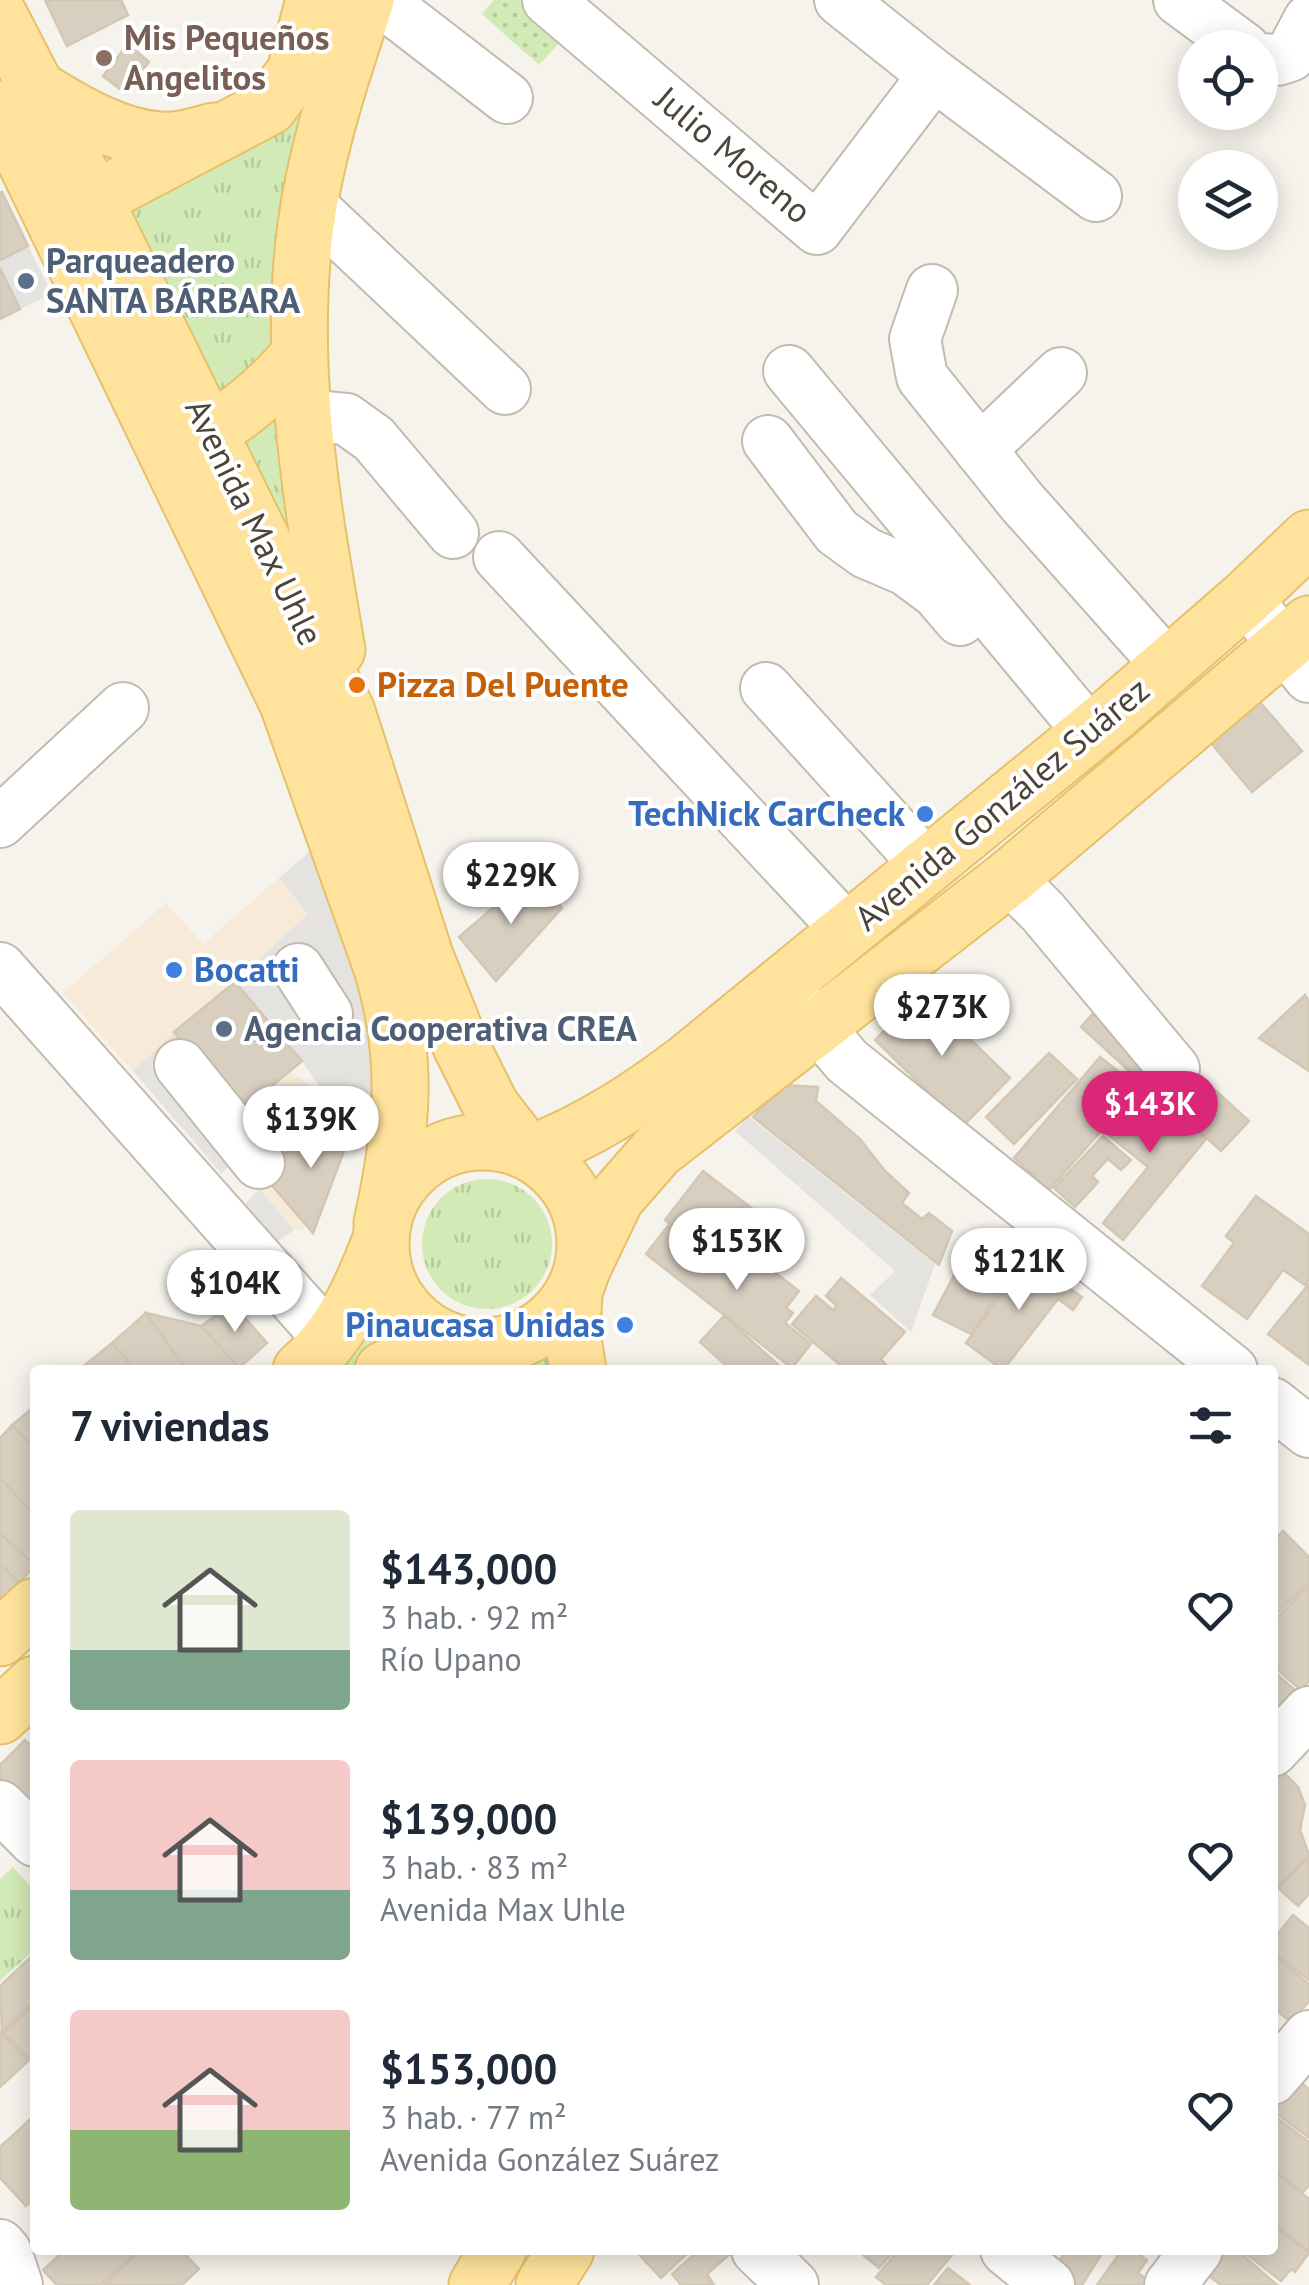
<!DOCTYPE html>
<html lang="es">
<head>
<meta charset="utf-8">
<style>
	:root { --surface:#fff; --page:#f6f6f7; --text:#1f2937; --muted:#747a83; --accent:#db2777 }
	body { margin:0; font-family:"PT Sans",sans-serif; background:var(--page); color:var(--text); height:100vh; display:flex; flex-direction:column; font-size:38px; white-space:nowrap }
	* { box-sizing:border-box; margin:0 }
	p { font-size:32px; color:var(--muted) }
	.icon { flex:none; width:55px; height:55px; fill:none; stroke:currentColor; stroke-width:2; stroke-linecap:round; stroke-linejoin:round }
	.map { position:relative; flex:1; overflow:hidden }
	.side { position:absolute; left:30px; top:1365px; width:1248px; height:890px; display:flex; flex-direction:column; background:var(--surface); border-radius:10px; box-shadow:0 5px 25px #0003 }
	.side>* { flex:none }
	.buttons { position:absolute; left:1178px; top:30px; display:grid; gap:20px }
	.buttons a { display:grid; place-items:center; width:100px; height:100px; border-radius:50%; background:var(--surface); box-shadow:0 5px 25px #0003; font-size:50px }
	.price { position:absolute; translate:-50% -85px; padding:0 22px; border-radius:35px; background:#fff; color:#222; font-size:32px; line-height:65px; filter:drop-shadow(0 2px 5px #0008) }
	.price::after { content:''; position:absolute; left:50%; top:60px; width:30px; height:22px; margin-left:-15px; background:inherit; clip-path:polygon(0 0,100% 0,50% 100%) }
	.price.on { background:var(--accent); color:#fff }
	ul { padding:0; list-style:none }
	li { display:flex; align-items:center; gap:30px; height:250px; padding:0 40px }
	li span { display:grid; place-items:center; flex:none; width:280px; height:200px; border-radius:10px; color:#555 }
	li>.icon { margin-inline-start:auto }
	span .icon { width:120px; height:120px; fill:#fffc; stroke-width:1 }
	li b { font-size:42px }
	h2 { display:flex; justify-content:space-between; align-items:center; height:120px; padding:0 40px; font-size:42px }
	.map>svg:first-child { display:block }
</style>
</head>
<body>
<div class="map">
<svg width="1309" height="2285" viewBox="0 0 1309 2285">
	<defs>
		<pattern id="grass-tufts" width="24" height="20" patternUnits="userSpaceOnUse" patternTransform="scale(2.5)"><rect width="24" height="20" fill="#d2eab5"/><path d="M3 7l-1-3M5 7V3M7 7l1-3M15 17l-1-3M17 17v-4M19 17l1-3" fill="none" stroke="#b6ca9c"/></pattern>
		<pattern id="park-dots" width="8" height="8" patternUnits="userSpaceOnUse" patternTransform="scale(2.5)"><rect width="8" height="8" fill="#d2eab5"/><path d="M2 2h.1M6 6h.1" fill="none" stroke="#b6ca9c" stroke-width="1.8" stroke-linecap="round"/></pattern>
	</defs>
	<rect width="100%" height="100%" fill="#f6f3ec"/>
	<path fill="#f7ead8" d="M279 878 309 913 302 1061 290 1070 311 1087V1112L333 1122 317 1206 303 1230H294L259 1189 276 1165 280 1131 260 1125 248 1106 241 1111 175 1033 133 1071 63 993 166 903 203 944Z"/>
	<g fill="url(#grass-tufts)">
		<path d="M321 0 285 352 212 422 106 204 232 138Z"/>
		<path d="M288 398 325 646 232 441Z"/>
		<circle cx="487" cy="1244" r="65"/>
		<path d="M386 1279 400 1304 416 1323 383 1370H301Z"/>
		<path d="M555 1317 578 1370H500L479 1347C510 1344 530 1335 555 1317Z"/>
		<path d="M13 1867 35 1891V1949L0 1981V1879Z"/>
	</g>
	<path fill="url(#park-dots)" d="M494 0H520L563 39 539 65 482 14Z"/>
	<g fill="#e5e3e0">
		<path d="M28 246 52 294 20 309 0 268V259Z"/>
		<path d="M319 843 373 1032 376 1133 333 1122 335 1109 302 1061 235 982 308 914 279 878Z"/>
		<path d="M175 1032 241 1111 245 1145 222 1174 133 1071Z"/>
		<path d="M748 1116 935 1264 911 1332 870 1295 895 1271 735 1131Z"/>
		<path d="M259 1189 294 1230 278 1241 245 1204Z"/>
	</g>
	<g fill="#d8cfc1" stroke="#d3c7b4" stroke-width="2.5">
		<path d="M45 0H121L128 15 67 46Z"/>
		<path d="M128 44 149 62 125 93 103 76Z"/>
		<path d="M2 192 28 246 0 260V193Z"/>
		<path d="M0 268 20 309 0 319Z"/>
		<path d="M1259 701 1302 751 1252 792 1211 743Z"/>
		<path d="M530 876 562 908 496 981 459 937Z"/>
		<path d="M235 982 302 1061 241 1111 174 1032Z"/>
		<path d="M922 992 1010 1078 963 1126 875 1040Z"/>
		<path d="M1305 995 1309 1002V1071L1259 1038Z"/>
		<path d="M1105 1000 1152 1066 1139 1080 1081 1027Z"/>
		<path d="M1049 1053 1077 1079 1014 1144 986 1117Z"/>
		<path d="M1100 1057 1139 1088 1049 1190 1014 1158Z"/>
		<path d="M1206 1082 1249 1121 1221 1151 1178 1112Z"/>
		<path d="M784 1085 818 1087 816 1101 860 1139 885 1171 909 1193 902 1203 922 1219 929 1213 952 1231 939 1265 753 1117Z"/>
		<path d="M1144 1089 1206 1139 1123 1240 1103 1223 1148 1167 1107 1134Z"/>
		<path d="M328 1120 352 1130 313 1233 270 1183 283 1155Z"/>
		<path d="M1103 1136 1131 1160 1121 1170 1108 1159 1092 1176 1098 1182 1075 1207 1054 1188Z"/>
		<path d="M703 1171 762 1216 753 1227 764 1235 745 1261 733 1251 722 1265 665 1220Z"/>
		<path d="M1256 1196 1309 1234V1279L1305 1285 1283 1270 1247 1319 1202 1286 1234 1243 1226 1236Z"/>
		<path d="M668 1226 722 1268 733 1253 745 1263 751 1254 799 1291 786 1308 793 1313 785 1323 811 1344 792 1368 646 1254Z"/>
		<path d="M969 1247 1011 1275 971 1334 933 1315Z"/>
		<path d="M1028 1258 1082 1297 1073 1310 1058 1299 1003 1370 966 1343Z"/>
		<path d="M841 1278 905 1332 881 1359 890 1370H846L792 1324 816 1296 833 1310 837 1306 826 1296Z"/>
		<path d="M1309 1284V1365L1268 1334Z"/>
		<path d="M233 1304 267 1343 239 1368 201 1326Z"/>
		<path d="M146 1313 187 1370H135L112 1343Z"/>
		<path d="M146 1313 201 1326 239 1368 187 1370Z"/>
		<path d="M724 1316 784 1370H731L700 1342Z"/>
		<path d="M112 1343 135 1370H79Z"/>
		<path d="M35 1406V1450L12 1425Z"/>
		<path d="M12 1425 35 1450V1516L0 1478V1438Z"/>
		<path d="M0 1478 35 1516V1566L0 1533Z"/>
		<path d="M1283 1531 1309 1557V1582L1272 1618V1542Z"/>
		<path d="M0 1533 35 1566 19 1583 0 1564Z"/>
		<path d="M0 1564 19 1583 0 1600Z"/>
		<path d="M1309 1585V1681L1301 1690 1272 1665V1623Z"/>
		<path d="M1272 1670 1297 1692 1272 1720Z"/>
		<path d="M25 1740 35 1749V1821L4 1794 0 1776V1765Z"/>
		<path d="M1272 1772 1285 1774 1298 1787 1305 1805 1300 1830 1309 1855 1277 1888 1272 1884Z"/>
		<path d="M1309 1857V1894L1298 1906 1278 1888Z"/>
		<path d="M1293 1915 1309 1928V1980L1272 1952V1941Z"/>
		<path d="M35 1953V2001L2 2032 0 1986Z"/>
		<path d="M1272 1954 1309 1984V2001L1291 2022 1272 2007Z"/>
		<path d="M35 2004V2061L33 2063 4 2033Z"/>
		<path d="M0 2032 28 2061 0 2087Z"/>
		<path d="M1295 2078 1309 2089V2138L1272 2110Z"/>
		<path d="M1272 2114 1309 2142V2185L1303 2192 1272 2169Z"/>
		<path d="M35 2115V2197L26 2206 0 2178V2147Z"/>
		<path d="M1275 2172 1309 2199V2251L1272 2222V2176Z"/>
		<path d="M1272 2225 1309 2253 1295 2272 1291 2269 1281 2281 1241 2250H1272Z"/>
		<path d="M65 2250H139L100 2285H57L43 2270Z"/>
		<path d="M141 2250H181L199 2269 182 2285H104Z"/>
		<path d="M635 2250H691L661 2278Z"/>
		<path d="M699 2250 732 2252 707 2274 714 2285H681L672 2274Z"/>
		<path d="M857 2250H895L879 2268Z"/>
		<path d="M899 2250H956L927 2285H886L876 2277Z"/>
		<path d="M1066 2250H1104L1082 2285H1073L1053 2272Z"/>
		<path d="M1122 2250H1133L1147 2260 1138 2273 1154 2285H1097Z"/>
		<path d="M1214 2250H1237L1277 2285H1221L1200 2269Z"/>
		<path d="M948 2268 970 2285H934Z"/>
	</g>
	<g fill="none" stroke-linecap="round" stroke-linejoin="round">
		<g stroke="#c2bbae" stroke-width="54">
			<g id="minor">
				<path d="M380 0 507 98"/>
				<path d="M548 0 817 229 934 75"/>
				<path d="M840 0 934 75 1096 196"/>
				<path d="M1179 0 1244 48"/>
				<path d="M1260 59 1277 60 1290 56 1309 20"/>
				<path d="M309 204 505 389"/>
				<path d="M932 290 915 339 922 377 1022 502 1168 666"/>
				<path d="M789 371 1090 733"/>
				<path d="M303 415 346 419 374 439 453 533"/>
				<path d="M768 441 837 532 866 553 906 570 937 593 960 620"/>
				<path d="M980 450 1061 373"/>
				<path d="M499 557 848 931"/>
				<path d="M1246 598 1309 677"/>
				<path d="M766 688 927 866"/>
				<path d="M0 822 123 708"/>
				<path d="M1009 878 1043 912 1174 1069"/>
				<path d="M0 968 330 1340"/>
				<path d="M298 969 327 1014"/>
				<path d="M791 995 847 1061 1232 1370"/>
				<path d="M180 1065 259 1163"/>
				<path d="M1272 1403 1309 1432"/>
				<path d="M1272 1751 1309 1712"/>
				<path d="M0 1806 35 1841"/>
				<path d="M1272 2079 1309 2036"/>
				<path d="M0 2245 6 2252 17 2285"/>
				<path d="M757 2250 793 2285"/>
				<path d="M1006 2250 1049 2285"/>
				<path d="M1170 2285 1197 2250"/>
			</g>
		</g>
		<g stroke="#e6c16a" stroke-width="59">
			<g id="major">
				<path d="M0 17 95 201 347 712 425 956 461 1046 491 1106 524 1149"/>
				<path d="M38 89C76 113 127 143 174 140 187 139 201 134 214 131"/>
				<path d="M0 109 288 704 382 968C410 1060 402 1132 382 1223"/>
				<path d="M62 216 269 107 295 72 314 0"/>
				<path d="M180 448C227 424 264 397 298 356"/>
				<path d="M337 650C312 504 284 353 309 205 321 135 344 67 366 0"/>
				<circle cx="483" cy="1244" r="102"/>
				<path d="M532 1153C589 1131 637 1100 686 1063L1114 713 1246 598 1309 538"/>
				<path d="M583 1267 616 1198 657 1151 1009 878 1309 624"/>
				<path d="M574 1292 572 1333 578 1370"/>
				<path d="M301 1370C342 1334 362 1289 381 1239"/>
				<path d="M383 1370 445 1339"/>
				<path d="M0 1638 35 1606"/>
				<path d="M0 1716 35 1684"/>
				<path d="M477 2285 498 2250"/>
				<path d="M544 2285 566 2250"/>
			</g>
		</g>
		<use href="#minor" stroke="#fff" stroke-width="50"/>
		<use href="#major" stroke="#ffe39c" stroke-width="55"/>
	</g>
	<circle fill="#8d6e63" stroke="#fff" stroke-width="4" cx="104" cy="58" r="10"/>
	<g fill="#5c6f8a" stroke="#fff" stroke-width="4">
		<circle cx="26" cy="281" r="10"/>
		<circle cx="224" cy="1029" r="10"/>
	</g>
	<circle fill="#e8710a" stroke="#fff" stroke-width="4" cx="357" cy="685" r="10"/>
	<g fill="#3f7fe0" stroke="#fff" stroke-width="4">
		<circle cx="925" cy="814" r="10"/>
		<circle cx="174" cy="970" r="10"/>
		<circle cx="625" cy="1325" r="10"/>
	</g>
	<g text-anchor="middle" stroke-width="8" stroke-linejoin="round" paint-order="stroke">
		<g font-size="35" font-weight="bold" fill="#785e54" stroke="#fff" text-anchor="start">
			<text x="124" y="50">Mis Pequeños<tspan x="124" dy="40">Angelitos</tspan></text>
		</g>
		<g font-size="35" fill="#4b4439" stroke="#fff">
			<text transform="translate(733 155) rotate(40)" y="12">Julio Moreno</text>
			<text transform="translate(254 522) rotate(64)" y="12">Avenida Max Uhle</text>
			<text transform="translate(1002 804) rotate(-40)" y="12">Avenida González Suárez</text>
		</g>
		<g font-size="35" font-weight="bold" fill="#4e5e75" stroke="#fff" text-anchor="start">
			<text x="46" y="273">Parqueadero<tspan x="46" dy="40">SANTA BÁRBARA</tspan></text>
			<text x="244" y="1041">Agencia Cooperativa CREA</text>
		</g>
		<g font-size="35" font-weight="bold" fill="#c56008" stroke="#fff" text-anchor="start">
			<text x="377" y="697">Pizza Del Puente</text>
		</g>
		<g font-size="35" font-weight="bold" fill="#366cbe" stroke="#fff" text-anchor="end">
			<text x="905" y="826">TechNick CarCheck</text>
			<text x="194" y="982" text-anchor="start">Bocatti</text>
			<text x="605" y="1337">Pinaucasa Unidas</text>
		</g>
	</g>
</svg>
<div class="buttons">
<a><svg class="icon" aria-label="locate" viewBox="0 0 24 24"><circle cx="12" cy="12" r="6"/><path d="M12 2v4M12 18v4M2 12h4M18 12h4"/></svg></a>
<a><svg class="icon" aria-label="layers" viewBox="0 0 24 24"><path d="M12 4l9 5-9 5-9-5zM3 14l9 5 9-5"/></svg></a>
</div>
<b class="price" style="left:511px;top:927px">$229K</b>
<b class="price" style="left:942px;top:1059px">$273K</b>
<b class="price on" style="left:1150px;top:1156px">$143K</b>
<b class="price" style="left:311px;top:1171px">$139K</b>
<b class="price" style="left:737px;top:1293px">$153K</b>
<b class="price" style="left:1019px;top:1313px">$121K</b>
<b class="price" style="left:235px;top:1335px">$104K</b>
<section class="side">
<h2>7 viviendas<svg class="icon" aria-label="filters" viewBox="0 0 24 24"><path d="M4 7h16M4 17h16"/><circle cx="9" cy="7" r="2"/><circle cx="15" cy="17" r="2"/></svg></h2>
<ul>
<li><span style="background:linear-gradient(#dfe7d0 70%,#7fa58c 0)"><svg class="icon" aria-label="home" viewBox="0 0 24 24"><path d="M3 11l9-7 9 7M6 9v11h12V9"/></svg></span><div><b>$143,000</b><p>3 hab. · 92 m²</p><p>Río Upano</p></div><svg class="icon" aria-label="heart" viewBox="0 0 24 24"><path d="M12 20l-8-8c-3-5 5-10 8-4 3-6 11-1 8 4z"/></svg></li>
<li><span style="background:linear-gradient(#f6c9c9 65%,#7fa58c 0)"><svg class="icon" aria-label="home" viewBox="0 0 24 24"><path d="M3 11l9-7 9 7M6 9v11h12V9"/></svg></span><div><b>$139,000</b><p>3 hab. · 83 m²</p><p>Avenida Max Uhle</p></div><svg class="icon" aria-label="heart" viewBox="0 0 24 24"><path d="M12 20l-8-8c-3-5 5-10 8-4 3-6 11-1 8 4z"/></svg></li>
<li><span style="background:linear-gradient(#f6c9c9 60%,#8fb573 0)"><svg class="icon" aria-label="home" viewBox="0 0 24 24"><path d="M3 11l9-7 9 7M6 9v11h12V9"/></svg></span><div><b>$153,000</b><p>3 hab. · 77 m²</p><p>Avenida González Suárez</p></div><svg class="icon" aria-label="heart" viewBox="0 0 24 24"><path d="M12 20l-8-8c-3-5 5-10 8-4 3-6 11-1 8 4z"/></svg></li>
</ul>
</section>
</div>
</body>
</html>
